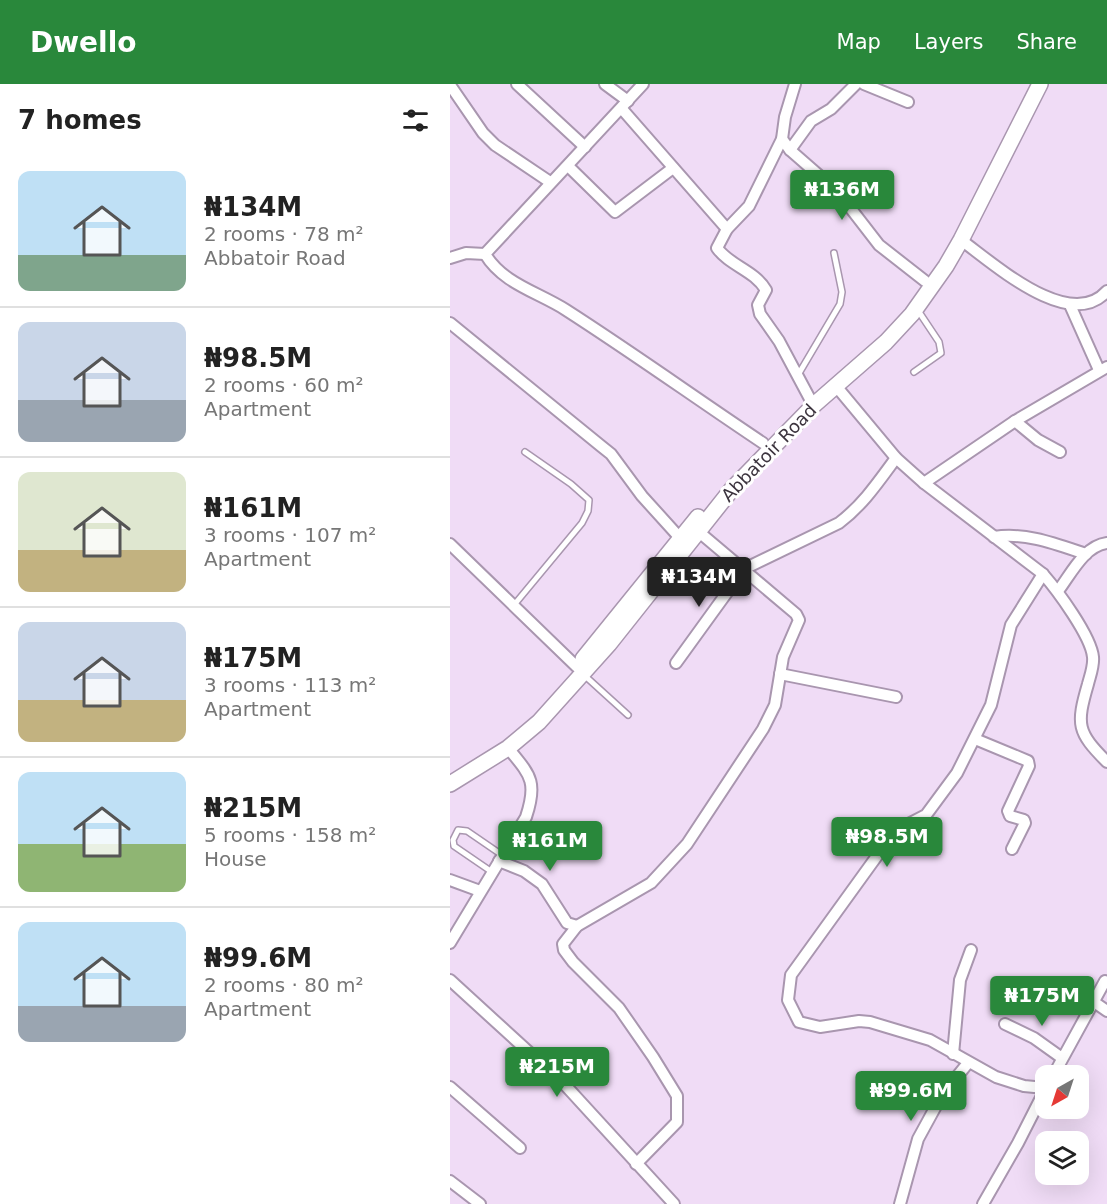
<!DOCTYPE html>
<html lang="en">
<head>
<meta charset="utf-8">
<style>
	:root { --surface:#fff; --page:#f2f2f2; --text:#222; --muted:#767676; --line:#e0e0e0; --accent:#29883b }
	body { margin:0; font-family:"DejaVu Sans",sans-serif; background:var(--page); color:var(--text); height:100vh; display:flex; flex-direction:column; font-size:22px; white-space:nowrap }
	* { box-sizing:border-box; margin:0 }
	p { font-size:20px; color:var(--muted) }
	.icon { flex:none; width:33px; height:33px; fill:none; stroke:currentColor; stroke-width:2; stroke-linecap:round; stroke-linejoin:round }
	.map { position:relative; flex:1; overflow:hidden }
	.side { display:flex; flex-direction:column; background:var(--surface); width:450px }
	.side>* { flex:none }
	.needle { width:39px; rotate:219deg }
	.tools { position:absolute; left:585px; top:981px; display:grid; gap:12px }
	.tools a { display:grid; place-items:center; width:54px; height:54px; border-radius:12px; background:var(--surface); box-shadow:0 6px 24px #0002; font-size:30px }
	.price { position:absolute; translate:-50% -51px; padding:0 14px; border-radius:6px; background:var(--accent); color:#fff; font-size:20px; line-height:39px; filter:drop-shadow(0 2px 3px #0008) }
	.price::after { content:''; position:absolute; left:50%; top:36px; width:18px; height:14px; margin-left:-9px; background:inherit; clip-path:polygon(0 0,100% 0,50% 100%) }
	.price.selected { background:#222; color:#fff }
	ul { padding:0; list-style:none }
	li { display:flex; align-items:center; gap:18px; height:150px; padding:0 18px }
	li+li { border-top:2px solid var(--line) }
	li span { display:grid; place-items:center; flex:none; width:168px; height:120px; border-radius:12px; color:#555 }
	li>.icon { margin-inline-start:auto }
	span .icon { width:72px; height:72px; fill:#fffc; stroke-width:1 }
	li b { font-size:26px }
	h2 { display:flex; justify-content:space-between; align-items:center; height:72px; padding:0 18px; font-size:26px }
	header { display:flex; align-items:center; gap:36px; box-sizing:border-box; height:84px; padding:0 30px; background:var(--accent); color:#fff }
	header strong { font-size:28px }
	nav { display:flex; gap:33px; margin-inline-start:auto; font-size:21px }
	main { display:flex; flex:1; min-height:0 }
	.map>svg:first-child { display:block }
</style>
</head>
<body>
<header>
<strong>Dwello</strong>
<nav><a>Map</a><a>Layers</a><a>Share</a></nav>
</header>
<main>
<section class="side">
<h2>7 homes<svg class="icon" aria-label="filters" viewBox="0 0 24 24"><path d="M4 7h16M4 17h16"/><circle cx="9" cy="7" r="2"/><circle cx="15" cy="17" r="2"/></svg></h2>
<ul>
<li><span style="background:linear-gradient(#bfe0f5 70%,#7fa58c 0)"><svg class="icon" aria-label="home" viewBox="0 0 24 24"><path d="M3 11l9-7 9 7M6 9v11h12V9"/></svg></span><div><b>₦134M</b><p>2 rooms · 78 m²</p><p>Abbatoir Road</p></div></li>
<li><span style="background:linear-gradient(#c9d6e8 65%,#9aa5b1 0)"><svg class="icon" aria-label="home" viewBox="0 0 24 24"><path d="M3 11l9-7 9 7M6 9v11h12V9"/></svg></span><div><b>₦98.5M</b><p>2 rooms · 60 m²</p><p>Apartment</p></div></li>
<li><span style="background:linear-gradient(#dfe7d0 65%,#c2b280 0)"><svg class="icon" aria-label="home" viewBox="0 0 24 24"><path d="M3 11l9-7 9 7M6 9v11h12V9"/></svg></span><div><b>₦161M</b><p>3 rooms · 107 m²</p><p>Apartment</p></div></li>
<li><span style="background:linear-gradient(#c9d6e8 65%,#c2b280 0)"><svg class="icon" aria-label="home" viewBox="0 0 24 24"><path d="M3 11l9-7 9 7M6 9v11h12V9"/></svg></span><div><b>₦175M</b><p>3 rooms · 113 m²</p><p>Apartment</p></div></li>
<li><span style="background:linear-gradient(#bfe0f5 60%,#8fb573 0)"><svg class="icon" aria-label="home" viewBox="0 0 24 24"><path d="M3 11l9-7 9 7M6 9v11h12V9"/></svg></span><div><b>₦215M</b><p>5 rooms · 158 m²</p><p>House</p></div></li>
<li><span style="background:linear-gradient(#bfe0f5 70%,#9aa5b1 0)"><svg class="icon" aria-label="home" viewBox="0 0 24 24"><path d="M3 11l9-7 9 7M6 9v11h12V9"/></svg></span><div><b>₦99.6M</b><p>2 rooms · 80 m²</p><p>Apartment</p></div></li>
</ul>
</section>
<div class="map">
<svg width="657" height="1120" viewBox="0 0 657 1120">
	<rect width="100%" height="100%" fill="#f0dcf6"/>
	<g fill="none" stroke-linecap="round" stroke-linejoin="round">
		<g stroke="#a996af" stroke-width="8">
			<g id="lane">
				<path d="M464 288 491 269 489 258 467 225"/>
				<path d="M348 291 390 220 392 208 384 169"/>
				<path d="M64 521 132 439 138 427 139 416 121 400 75 368"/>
				<path d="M134 591 178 631"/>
				<path d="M42 788 4 762 3 756 8 746 17 747 52 771"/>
			</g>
		</g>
		<g stroke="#a996af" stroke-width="14">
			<g id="street">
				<path d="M67 0 135 63"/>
				<path d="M155 0 178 17"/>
				<path d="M345 0 335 33 332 55 299 122 277 145 267 164C280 182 304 186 316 206L308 221 310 230 329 257 360 315"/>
				<path d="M414 0 458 18"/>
				<path d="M0 1 33 49 45 61 100 98"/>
				<path d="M172 25 277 145"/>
				<path d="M332 55 340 66 388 108 429 161 475 197"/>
				<path d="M340 66 361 37 381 25 406 0"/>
				<path d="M118 82 165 128 223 84"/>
				<path d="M511 156C543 179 620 249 657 207"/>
				<path d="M35 170C53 200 88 208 116 226 183 269 247 315 313 359"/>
				<path d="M35 170 193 0"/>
				<path d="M0 174 16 169 35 170"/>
				<path d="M620 221 649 286"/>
				<path d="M0 239 151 362 161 370 192 412 230 454"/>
				<path d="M386 302 446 374 474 399 593 490C607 506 641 552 643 573 644 582 640 592 638 600 626 641 627 648 657 678"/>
				<path d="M565 337 588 356 610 368"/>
				<path d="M474 399 565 337 657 283"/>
				<path d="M544 453C576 448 606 460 636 470"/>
				<path d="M0 460 127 583"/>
				<path d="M593 490 561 541 541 621 507 689 476 731 445 747 341 891 338 916 349 938 370 943 409 937 420 938 480 956 546 993 574 1002 595 1004"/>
				<path d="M608 507C621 490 634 462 657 459"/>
				<path d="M226 579 294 485 389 439C413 421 429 397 446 374"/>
				<path d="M330 590 446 613"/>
				<path d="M525 655 578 677 579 682 558 727 560 732 574 736 575 739 562 765"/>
				<path d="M49 777 74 787 92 800 117 839 127 842"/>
				<path d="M0 796 30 807"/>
				<path d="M0 859 76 733C88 697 80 691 58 664"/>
				<path d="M0 896 116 1002 224 1120"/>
				<path d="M644 918 657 927"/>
				<path d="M555 940 584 954 612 974"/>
				<path d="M503 970 510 896 521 866"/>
				<path d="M603 992 655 897"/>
				<path d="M0 1003 70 1064"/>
				<path d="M186 1080 227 1038V1012L203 973 169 924 123 878 114 866 113 860 127 842 201 799 237 760 313 645 325 621 333 573 349 536 346 530 249 448"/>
				<path d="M0 1097 30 1120"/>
				<path d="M450 1120 468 1055 492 1011 518 979"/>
				<path d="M533 1120 568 1059 596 1004"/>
			</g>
		</g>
		<g stroke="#a996af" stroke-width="18">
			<g id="secondary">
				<path d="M133 575 248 433"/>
				<path d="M0 700 58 664 89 638 159 560 282 405 365 320 436 258 462 230 496 182 511 156 590 0"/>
			</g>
		</g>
		<use href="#lane" stroke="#fff" stroke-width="5"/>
		<use href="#street" stroke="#fff" stroke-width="10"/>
		<use href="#secondary" stroke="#fff" stroke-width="15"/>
	</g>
	<g text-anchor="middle" stroke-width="6" stroke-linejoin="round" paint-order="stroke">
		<g font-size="18" fill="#3c343e" stroke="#fff">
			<text transform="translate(319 369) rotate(-46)" y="6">Abbatoir Road</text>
		</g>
	</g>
</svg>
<div class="tools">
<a><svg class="needle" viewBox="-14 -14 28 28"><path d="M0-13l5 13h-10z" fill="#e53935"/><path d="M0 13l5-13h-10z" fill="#767676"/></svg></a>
<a><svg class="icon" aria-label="layers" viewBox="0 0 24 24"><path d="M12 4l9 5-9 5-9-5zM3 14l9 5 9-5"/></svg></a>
</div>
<b class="price" style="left:392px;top:137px">₦136M</b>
<b class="price selected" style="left:249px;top:524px">₦134M</b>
<b class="price" style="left:437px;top:784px">₦98.5M</b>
<b class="price" style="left:100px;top:788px">₦161M</b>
<b class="price" style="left:592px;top:943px">₦175M</b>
<b class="price" style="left:107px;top:1014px">₦215M</b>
<b class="price" style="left:461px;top:1038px">₦99.6M</b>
</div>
</main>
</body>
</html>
